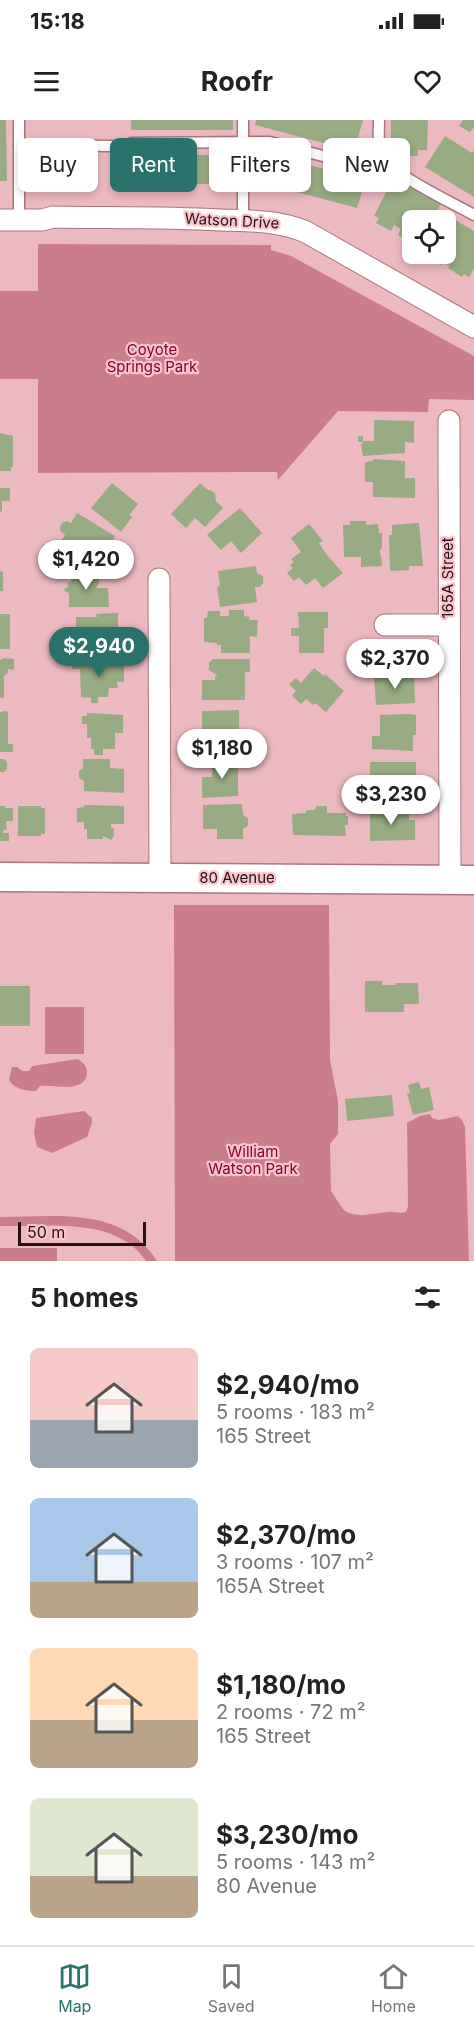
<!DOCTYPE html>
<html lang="en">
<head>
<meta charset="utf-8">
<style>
	:root { --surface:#fff; --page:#f2f2f2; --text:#222; --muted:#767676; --line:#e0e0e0; --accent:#2a736d }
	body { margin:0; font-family:Inter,sans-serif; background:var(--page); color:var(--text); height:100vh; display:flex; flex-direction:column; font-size:22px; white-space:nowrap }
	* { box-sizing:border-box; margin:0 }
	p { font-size:20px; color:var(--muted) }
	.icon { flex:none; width:33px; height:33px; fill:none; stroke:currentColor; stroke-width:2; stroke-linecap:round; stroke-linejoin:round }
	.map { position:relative; height:1141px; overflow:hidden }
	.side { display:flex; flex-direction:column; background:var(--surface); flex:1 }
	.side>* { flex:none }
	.guide { position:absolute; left:18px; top:18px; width:438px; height:54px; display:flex; gap:12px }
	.controls { position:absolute; left:402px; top:90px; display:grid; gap:12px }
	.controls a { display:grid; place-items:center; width:54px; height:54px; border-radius:9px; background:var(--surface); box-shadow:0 3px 9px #0003; font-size:30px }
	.scale { position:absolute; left:18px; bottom:15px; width:128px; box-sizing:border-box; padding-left:6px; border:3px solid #231114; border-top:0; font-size:16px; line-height:21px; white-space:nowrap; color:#231114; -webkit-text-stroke:4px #fbc5ce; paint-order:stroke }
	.price { position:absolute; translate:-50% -51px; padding:0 14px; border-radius:21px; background:#fff; color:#222; font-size:20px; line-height:39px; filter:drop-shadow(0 2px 3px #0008) }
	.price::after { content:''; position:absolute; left:50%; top:36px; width:18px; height:14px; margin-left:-9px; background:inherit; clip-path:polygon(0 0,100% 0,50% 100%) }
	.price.on { background:var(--accent); color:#fff }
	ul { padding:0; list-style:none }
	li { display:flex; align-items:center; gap:18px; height:150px; padding:0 30px }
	li span { display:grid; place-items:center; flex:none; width:168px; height:120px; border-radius:9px; color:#555 }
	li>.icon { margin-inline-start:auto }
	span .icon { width:72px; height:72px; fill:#fffc; stroke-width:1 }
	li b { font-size:26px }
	h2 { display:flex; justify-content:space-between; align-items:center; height:72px; padding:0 30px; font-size:26px }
	.chip { padding:0 21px; border-radius:9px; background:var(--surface); box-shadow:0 3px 9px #0003; font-size:21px; line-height:54px }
	.chip.on { background:var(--accent); color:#fff }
	.status { display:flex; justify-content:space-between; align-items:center; height:42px; padding:0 30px; background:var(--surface); direction:ltr }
	.status svg { height:16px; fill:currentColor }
	header { display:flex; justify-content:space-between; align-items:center; height:78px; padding:0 30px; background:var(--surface); font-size:27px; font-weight:700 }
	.menu { display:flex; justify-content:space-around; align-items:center; height:84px; border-top:2px solid var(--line); background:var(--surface); font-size:16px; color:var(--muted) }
	.menu a { display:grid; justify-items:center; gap:3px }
	.menu .on { color:var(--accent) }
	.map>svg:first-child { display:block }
</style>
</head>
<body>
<div class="status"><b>15:18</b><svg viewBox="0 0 49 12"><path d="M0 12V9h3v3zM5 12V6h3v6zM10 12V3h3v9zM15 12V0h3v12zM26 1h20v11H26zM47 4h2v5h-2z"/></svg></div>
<header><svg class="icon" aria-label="menu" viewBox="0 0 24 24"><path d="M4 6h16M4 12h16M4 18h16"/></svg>Roofr<svg class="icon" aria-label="heart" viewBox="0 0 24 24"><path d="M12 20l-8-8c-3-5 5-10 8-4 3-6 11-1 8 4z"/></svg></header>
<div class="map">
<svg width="474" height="1141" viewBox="0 0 474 1141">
	<rect width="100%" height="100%" fill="#edb9c1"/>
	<g fill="#ca7d8b">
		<path d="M38 124 271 125V130L291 136 474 236V280L429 279 428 292 338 291 278 360 277 352 38 353V259H0V171H38Z"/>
		<path d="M174 785H329L330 940 338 981V1014L330 1024 331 1071C335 1076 340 1086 344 1090 354 1099 376 1093 387 1092 394 1091 397 1094 406 1092L408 1086 407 1003 420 996 430 994 432 998 439 1000 458 996 462 1000 465 1007 469 1141H175Z"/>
		<rect x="45" y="887" width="39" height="47"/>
		<path d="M78 939C83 942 88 947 87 954 84 974 53 964 40 966L36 971C26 971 14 969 9 960L12 947H17L22 951H29L32 946Z"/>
		<path d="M84 991 92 998V1003L87 1017 52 1033 37 1027 34 1013 36 998Z"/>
		<path d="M0 1097C57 1097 122 1086 157 1141H146C116 1096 48 1107 0 1106Z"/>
		<rect x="0" y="1128" width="57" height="13"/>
	</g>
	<g fill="#98ab82">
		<path d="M0 0H6L7 61H0Z"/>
		<rect x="131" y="0" width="102" height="10"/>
		<path d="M256 0H363L354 31 255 5Z"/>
		<path d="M391 0H428L427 30H418V36H408V30H395V25H391Z"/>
		<path d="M463 0H474V9L473 8 470 12 459 6Z"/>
		<path d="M445 16 472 33 474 31V77L425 47Z"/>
		<path d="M268 34 366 60 357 88 259 62Z"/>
		<path d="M131 35H233V64H130Z"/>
		<path d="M397 58 406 63 405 64 441 84 432 100H412V123L398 115 401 109 394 105 391 111 376 103 379 98 374 96 393 59 396 60Z"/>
		<path d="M445 94 474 111V148L469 157 464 154 462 157 448 148 450 146 442 142 441 145 426 136 427 134H446V100H438L441 95 444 97Z"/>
		<path d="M374 300 414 301V323L405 322V333L363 336 361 324H363V322H358V316H363V321H374Z"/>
		<path d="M0 313 13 316V347H11V351H0Z"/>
		<path d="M373 339 405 341V358H415V378L373 377V362H365V342L373 341Z"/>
		<path d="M112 363 138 384 129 395 132 397 121 412 91 388Z"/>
		<path d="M200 363 208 370H211L215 374 216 381 223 388 205 407 195 398 186 408 171 394Z"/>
		<path d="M0 368H10V381H2V392L0 391Z"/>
		<path d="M240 388 262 413 241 433 231 421 221 430 207 415Z"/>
		<path d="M77 393 115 416 105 433 98 428 92 438 84 433 81 438 60 425 65 414 61 412 60 407 62 403 67 401 71 403Z"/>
		<path d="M350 401H366V405L378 404 379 413H382V429H380V435H381L382 446 361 447V437H344L343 405H350Z"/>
		<path d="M419 403 423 446H409V450L390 451 389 415H392V405Z"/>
		<path d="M309 404 323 421 319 423 326 434 343 453 323 468 315 458 306 465 299 457 294 461 287 453 293 448 290 445 294 442 291 439 301 432 291 418Z"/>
		<path d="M256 446 257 453 263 456V463L260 467H255L257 482 220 487 217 467 220 466 218 451Z"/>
		<path d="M73 449H82V453H96L99 456V463L96 468H108L109 487H69V473L64 471 65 468 68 467V462H71Z"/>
		<path d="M0 451 3 452V471H0Z"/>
		<path d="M229 490H244V496L250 497 249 500H258L257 517 250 516V533H221V525H217V523L204 522V498H207L208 491H220V496H229Z"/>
		<path d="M298 492H328V508H324V533H299V516H291V508H299Z"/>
		<path d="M118 493V512H113V517H122V532H81L80 523H76V497H97L96 494Z"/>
		<rect x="0" y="494" width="10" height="35"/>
		<path d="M4 538 14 539V550L8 549V553L4 556V578H0V540Z"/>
		<path d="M213 539H250V552H245V580H202V560H215V556H218L209 550V543Z"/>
		<path d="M72 541 124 542V562H117L118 568H109L108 577H98V583H91V578L81 577 80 549H72Z"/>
		<path d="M314 548 324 556 325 554 344 571 326 592 315 583 313 585 306 579 301 584 292 576 296 571 289 564 296 558 301 563Z"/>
		<path d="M414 555 415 583 376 585 374 557Z"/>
		<path d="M239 590V631L209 632V611H202V591Z"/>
		<path d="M6 591 8 592V624H13V632H0V592Z"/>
		<path d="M87 593 123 595V613H115V629H103V635H94V629H91V618H87V604H82V596H87Z"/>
		<path d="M408 594 416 595V615H413V631L372 629V616H380V595Z"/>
		<path d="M0 639H4L7 642V649L4 652H0Z"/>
		<path d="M83 639H110V648L124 649V673L84 671V661L79 658V651L83 648Z"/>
		<path d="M212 641H238V676L202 678V657H212Z"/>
		<path d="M370 642H416V662H404L408 665V673L405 676H370V674H361V660H370Z"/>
		<path d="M242 684 243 695 248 698V706L243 709V719H217V709H203V685Z"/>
		<path d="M84 685 124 686V704H111V707L114 709V716L111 720 103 716V719H87V709H84V702H77V688L84 687Z"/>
		<path d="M0 686H5V688H13V701H6L7 710H3V713H9V721H0Z"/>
		<path d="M18 686H41V688H45V714H41V716H18Z"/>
		<path d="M316 686H327V693H346V696H348V705H345L346 716 293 715 292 694 306 693V690H315Z"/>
		<path d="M375 690H401V693H409V700H415V720L370 721V692H375Z"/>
		<path d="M365 861H382V865H396L395 863H418L419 884H404V892H365Z"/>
		<rect x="0" y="866" width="30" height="40"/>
		<path d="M419 962 421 969 429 967 434 990 413 995 407 973H410L408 965Z"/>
		<path d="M392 975 394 996 347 1001 345 979Z"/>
	</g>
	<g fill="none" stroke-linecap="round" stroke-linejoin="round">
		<g stroke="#a7767e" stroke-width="13">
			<g id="lane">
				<path d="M243 0V100"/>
				<path d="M379 0C379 12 377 26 383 37 391 54 455 84 474 95"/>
				<path d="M131 23 270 22 353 44"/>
				<path d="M19 25 112 26"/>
				<path d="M19 100V0"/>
			</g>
		</g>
		<g stroke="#a7767e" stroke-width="23">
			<g id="street">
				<path d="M0 100H42L53 97C108 98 164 97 220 100 250 101 278 100 306 112L474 207"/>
				<path d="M449 301 450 760"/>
				<path d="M159 459 160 758"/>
				<path d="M385 505H448"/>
			</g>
		</g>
		<g stroke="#a7767e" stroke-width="31">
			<path id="secondary" d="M0 757 474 760"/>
		</g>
		<use href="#lane" stroke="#fff" stroke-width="10"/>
		<use href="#street" stroke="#fff" stroke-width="21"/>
		<use href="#secondary" stroke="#fff" stroke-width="28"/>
	</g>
	<g text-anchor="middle" stroke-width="4.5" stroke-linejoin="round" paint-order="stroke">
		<g font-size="15" fill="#231114" stroke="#fbc5ce">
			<text transform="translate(232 101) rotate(3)" y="5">Watson Drive</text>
			<text transform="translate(448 458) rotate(-90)" y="5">165A Street</text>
			<text x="237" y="763">80 Avenue</text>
		</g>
		<g font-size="15" fill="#860036" stroke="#fbc5ce">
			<text x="152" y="235">Coyote<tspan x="152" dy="17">Springs Park</tspan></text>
			<text x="253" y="1037">William<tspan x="253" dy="17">Watson Park</tspan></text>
		</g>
	</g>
</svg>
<div class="controls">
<a><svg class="icon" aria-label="locate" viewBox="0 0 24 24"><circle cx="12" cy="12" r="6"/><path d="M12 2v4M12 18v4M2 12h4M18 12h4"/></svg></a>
</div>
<div class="scale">50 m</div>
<b class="price" style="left:86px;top:471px">$1,420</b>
<b class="price on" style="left:99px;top:558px">$2,940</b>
<b class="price" style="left:395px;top:570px">$2,370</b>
<b class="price" style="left:222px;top:660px">$1,180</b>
<b class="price" style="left:391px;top:706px">$3,230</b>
<div class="guide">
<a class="chip">Buy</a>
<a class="chip on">Rent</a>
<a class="chip">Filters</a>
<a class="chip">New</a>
</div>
</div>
<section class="side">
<h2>5 homes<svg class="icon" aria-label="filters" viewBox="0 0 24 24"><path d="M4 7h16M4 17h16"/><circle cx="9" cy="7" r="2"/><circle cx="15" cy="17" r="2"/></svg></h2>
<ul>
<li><span style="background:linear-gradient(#f6c9c9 60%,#9aa5b1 0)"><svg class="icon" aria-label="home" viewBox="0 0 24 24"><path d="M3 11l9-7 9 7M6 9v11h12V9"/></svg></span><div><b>$2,940/mo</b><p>5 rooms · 183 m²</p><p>165 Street</p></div></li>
<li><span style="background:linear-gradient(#a9c7e8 70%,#b9a48a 0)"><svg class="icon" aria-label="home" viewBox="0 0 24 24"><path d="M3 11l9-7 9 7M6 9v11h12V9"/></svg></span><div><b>$2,370/mo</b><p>3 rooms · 107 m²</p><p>165A Street</p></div></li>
<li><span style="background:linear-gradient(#ffd9b3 60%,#b9a48a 0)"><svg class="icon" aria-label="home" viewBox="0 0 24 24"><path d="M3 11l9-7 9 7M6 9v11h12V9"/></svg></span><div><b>$1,180/mo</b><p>2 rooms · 72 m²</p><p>165 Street</p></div></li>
<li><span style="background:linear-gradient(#dfe7d0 65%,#b9a48a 0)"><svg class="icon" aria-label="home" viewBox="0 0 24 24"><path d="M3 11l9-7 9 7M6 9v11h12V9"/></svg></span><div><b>$3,230/mo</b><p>5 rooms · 143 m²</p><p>80 Avenue</p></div></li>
</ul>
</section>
<nav class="menu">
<a class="on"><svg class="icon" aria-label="map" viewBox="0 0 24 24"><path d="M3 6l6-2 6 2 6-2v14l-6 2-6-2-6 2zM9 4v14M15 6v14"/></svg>Map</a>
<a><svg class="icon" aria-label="saved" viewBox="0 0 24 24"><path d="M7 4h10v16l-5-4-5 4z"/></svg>Saved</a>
<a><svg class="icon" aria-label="home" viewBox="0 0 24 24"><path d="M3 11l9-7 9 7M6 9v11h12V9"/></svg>Home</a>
</nav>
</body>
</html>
